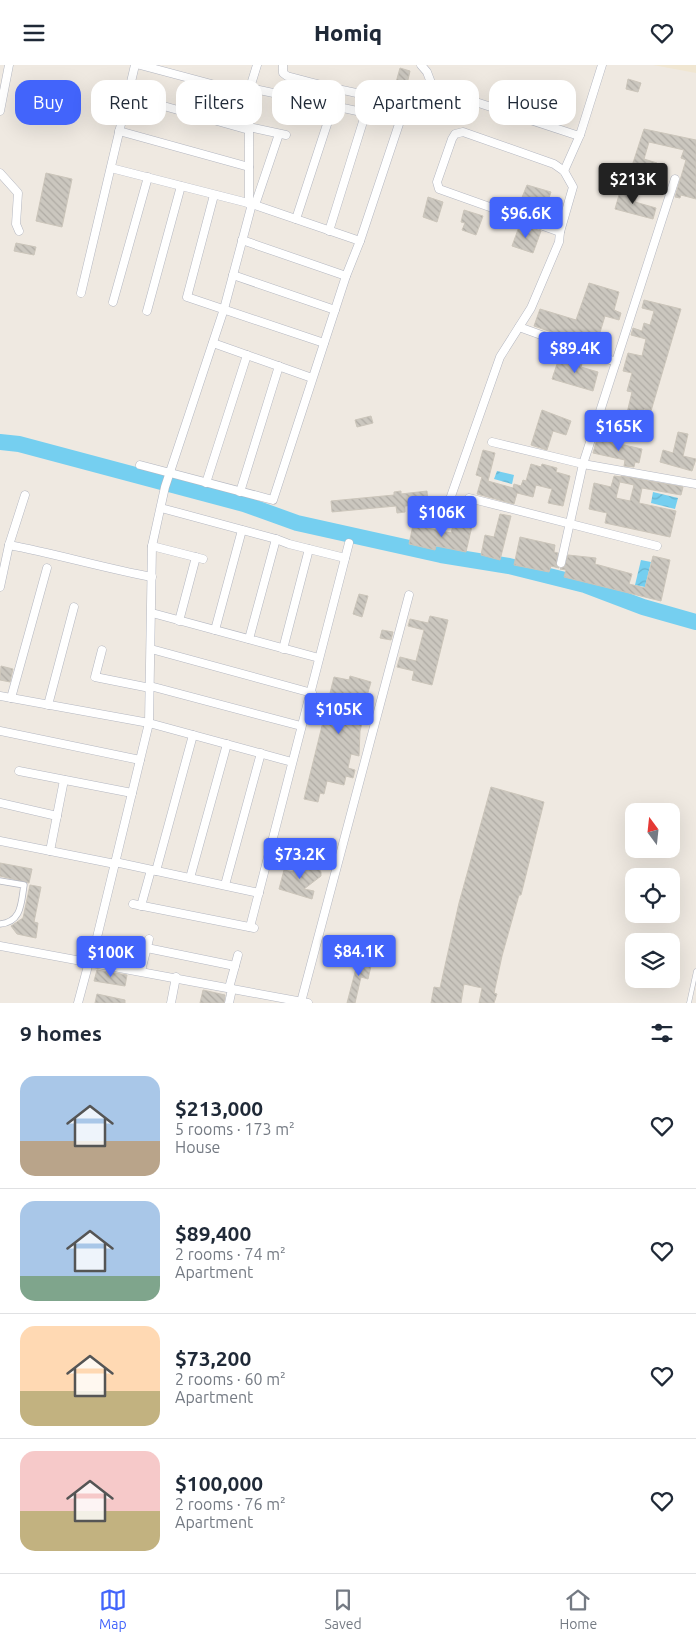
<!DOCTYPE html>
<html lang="en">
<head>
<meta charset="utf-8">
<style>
	:root { --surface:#fff; --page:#f2f2f3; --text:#1f2937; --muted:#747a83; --line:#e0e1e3; --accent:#4264fb }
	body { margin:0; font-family:Ubuntu,sans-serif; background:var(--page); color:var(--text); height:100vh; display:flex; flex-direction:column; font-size:19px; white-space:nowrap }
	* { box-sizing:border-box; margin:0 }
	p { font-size:16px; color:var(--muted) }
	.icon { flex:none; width:28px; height:28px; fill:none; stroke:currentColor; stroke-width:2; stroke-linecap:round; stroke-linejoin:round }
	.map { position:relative; height:938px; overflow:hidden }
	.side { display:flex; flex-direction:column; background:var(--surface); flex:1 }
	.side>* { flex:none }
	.guide { position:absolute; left:15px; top:15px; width:666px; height:45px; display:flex; gap:10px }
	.needle { width:32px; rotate:345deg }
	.controls { position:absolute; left:625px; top:738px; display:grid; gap:10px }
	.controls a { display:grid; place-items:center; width:55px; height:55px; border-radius:10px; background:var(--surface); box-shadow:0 5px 20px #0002; font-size:25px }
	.price { position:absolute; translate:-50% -42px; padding:0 11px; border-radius:5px; background:var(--accent); color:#fff; font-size:16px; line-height:32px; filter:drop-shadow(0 1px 2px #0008) }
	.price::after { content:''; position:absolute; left:50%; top:30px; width:15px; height:11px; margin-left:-8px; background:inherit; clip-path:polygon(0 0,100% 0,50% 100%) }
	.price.active { background:#222; color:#fff }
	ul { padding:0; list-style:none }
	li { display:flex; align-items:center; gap:15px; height:125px; padding:0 20px }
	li+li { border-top:1px solid var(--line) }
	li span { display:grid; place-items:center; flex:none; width:140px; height:100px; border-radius:15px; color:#555 }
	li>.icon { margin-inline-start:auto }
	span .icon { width:60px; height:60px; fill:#fffc; stroke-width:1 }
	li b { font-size:21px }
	h2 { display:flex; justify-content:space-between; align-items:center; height:60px; padding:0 20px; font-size:21px }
	.chip { padding:0 18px; border-radius:15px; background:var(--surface); box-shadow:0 5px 20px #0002; font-size:18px; line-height:45px }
	.chip.active { background:var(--accent); color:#fff }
	header { display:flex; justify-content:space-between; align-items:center; height:65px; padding:0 20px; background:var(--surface); font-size:22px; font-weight:800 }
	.tab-bar { display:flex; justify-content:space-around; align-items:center; height:70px; border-top:1px solid var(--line); background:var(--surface); font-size:14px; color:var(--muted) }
	.tab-bar a { display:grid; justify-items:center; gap:2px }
	.tab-bar .active { color:var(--accent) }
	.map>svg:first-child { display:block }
</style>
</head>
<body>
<header><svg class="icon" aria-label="menu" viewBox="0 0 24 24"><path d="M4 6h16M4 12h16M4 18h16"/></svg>Homiq<svg class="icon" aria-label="heart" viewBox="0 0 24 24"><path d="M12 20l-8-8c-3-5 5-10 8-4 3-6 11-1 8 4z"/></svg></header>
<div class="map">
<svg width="696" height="938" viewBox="0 0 696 938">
	<defs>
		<pattern id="water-waves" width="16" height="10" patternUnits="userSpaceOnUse" patternTransform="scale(1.25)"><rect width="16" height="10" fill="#75cff0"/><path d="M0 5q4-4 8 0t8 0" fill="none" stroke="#66b2ce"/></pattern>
		<pattern id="building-back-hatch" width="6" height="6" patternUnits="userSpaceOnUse" patternTransform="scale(1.25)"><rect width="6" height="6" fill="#cbc7bf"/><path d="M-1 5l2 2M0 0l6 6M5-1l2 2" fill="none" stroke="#afaba4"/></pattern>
	</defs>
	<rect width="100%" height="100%" fill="#efe9e1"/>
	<path fill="#f0e6d1" d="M653 0H696V8Z"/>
	<g fill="url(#water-waves)">
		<path d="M497 406 514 410 512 419 494 414Z"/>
		<path d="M653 427 678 433 675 444 651 438Z"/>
		<path d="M641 495 651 497 645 522 635 520Z"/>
	</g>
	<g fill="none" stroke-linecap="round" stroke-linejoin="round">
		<path stroke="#75cff0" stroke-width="16" d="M0 377 19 379 244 439 297 458 441 490 509 501 585 520 643 542 696 557"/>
	</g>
	<g fill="url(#building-back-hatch)" stroke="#cbc5ba">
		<path d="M400 3 410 6 405 28H393Z"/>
		<path d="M628 14 641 18 638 27 626 24Z"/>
		<path d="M644 64 696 75V134L681 130 680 133 675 132 686 95 681 93 684 85 649 77 644 94 657 98 653 111 631 104Z"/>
		<path d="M46 108 72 114 62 162 36 156Z"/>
		<path d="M527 120 551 127 549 133 562 138 555 159 517 145Z"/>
		<path d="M621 123 634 127 633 130 637 131 635 137 656 143 653 154 615 144Z"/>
		<path d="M428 132 443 137 437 157 423 152Z"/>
		<path d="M464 145 483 151 476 170 462 165 465 158 461 157Z"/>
		<path d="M520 159 541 166 533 188 512 181Z"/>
		<path d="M16 178 36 182 34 190 14 186Z"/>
		<path d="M589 218 619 227 614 245 621 248 619 255 605 251 598 274 583 269 581 277 534 261 540 244 576 255Z"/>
		<path d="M644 235 681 244 651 346 644 344 641 356 626 352 632 327 627 326 632 308 623 306 628 288 642 291 646 274 631 270 633 263 642 266 644 258 650 260 654 246 642 243Z"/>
		<path d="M576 290 584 292 581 302 598 307 593 326 552 314 559 293 574 298Z"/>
		<path d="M542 345 571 356 566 370 553 366 547 385 531 380Z"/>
		<path d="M371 351 373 358 357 362 355 355Z"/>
		<path d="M678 367 688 369 683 391 696 394 692 406 660 397 663 385 673 388Z"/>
		<path d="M597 374 642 384 639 398 635 397 634 402 624 401 625 395 593 388Z"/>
		<path d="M483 385 495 388 488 416 513 423 514 419 521 421 523 415 526 416 531 399 541 402 542 399 557 403 556 407 570 411 563 441 548 438 552 424 536 420 533 432 517 428 514 439 477 429 482 412 476 410Z"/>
		<path d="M614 411 621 412 616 433 630 436 634 420 620 417 621 411 683 422 681 430 642 423 639 438 676 446 670 472 605 458 607 448 589 444 594 418 611 422Z"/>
		<path d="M401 426V429L427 426 428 438 405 441V447L397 448 396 441 332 447 331 436 394 430V427Z"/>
		<path d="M500 449 511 451 500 495 481 490 485 470 494 472Z"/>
		<path d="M454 457 472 461 466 487 436 481 435 485 409 479 413 460 451 468Z"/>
		<path d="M520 472 555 480 554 487 558 488 556 499 559 503 551 501 549 507 514 500Z"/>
		<path d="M568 490 596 493 595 499 632 509 629 519 645 523 653 491 670 495 661 536 564 512 566 505 560 504 565 501Z"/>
		<path d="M359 529 368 531 362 552 353 549Z"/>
		<path d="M430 551 448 555 432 620 412 615 414 606 397 602 400 592 416 596 424 565 408 561 410 554 428 558Z"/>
		<path d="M382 565 393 567 391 575 380 573Z"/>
		<path d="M1 601 13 604 10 617 0 615Z"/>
		<path d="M350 611 371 617 365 638H367L360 666 359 691 351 689 348 703 355 705 353 713 346 711 344 720 327 716 324 729 320 728 318 737 304 734 334 612 349 615Z"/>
		<path d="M491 722 544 737 521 830H519L502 891 494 928 497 929 494 938H479L482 923 464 919 461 938H431L434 922 440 923 459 838Z"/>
		<path d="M295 797 319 804 321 807V811L304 824 314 826 312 834 279 824 284 805 293 807Z"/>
		<path d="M0 798 32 804 29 818 0 811Z"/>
		<path d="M30 820 41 822 34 857 38 858 36 873 17 869 11 861 23 853Z"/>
		<path d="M360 888 369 890 366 900 371 901 368 914 361 912 355 938H347Z"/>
		<path d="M97 905 127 910 125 921 94 916Z"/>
		<path d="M203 925 225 930 224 938H200Z"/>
		<path d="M97 929 125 935V938H95Z"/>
	</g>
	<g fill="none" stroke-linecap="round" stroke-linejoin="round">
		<g stroke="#b4b7c1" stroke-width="5">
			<path id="service" d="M689 938 696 906"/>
		</g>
		<g stroke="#b4b7c1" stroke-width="7">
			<path id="pedestrian" d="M0 816 24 820C21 838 22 857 0 859"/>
		</g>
		<g stroke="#b4b7c1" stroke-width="9">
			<g id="minor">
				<path d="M140 0 249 29"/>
				<path d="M283 0V8L287 11C313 18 392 40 415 32 420 31 426 24 431 21"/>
				<path d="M421 0 427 7 433 23 576 70H580L602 0"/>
				<path d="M250 23 399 55"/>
				<path d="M128 31 249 65"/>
				<path d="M0 46 9 0"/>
				<path d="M249 62 286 70"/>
				<path d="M119 66 249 102"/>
				<path d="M463 67 554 99 564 106 573 122 560 167 439 124 437 117 452 74 455 69Z"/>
				<path d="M111 103 252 139 360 176"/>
				<path d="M564 106 580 70"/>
				<path d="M0 108 18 128 16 159 19 166"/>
				<path d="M214 130 187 232 324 278"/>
				<path d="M249 139V26L257 0"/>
				<path d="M255 140 279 69"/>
				<path d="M296 154 333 41"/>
				<path d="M329 166 366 47"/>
				<path d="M242 175 346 211"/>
				<path d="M233 210 335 245"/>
				<path d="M81 228 135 0"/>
				<path d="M113 237 148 112"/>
				<path d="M147 246 181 121"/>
				<path d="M519 262 616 297"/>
				<path d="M213 278 312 313"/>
				<path d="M492 377 583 399 696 419"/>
				<path d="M140 400 273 435 346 211 360 176 402 50"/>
				<path d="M206 418 247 290"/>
				<path d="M240 427 279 301"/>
				<path d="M469 433 657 481"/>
				<path d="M161 443 276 474 289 479 345 493"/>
				<path d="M443 454 500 292 531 243 559 177 560 167"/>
				<path d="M9 480C57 489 103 503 152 512"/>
				<path d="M152 481 203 494"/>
				<path d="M561 498 583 399 675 114"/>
				<path d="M0 522 9 480 25 430"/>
				<path d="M152 548 319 593"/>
				<path d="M179 556 196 492"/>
				<path d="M215 565 242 465"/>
				<path d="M249 574 276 474"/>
				<path d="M151 584 312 628"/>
				<path d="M283 584 309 484"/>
				<path d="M102 585 95 612 150 623"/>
				<path d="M150 621 301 661"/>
				<path d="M0 631 149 658 292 697"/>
				<path d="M11 633 47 503"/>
				<path d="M48 640 74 542"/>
				<path d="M0 666 140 695"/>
				<path d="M19 706 132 728"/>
				<path d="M0 738 57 751"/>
				<path d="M0 776 115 799"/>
				<path d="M50 786 64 715"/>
				<path d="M115 797 259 828"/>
				<path d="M156 806 193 670"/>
				<path d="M190 813 227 679"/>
				<path d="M225 820 261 688"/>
				<path d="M133 839 254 863"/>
				<path d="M141 841 151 805"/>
				<path d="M250 862 349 478"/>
				<path d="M0 881 308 938"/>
				<path d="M147 883 235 901"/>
				<path d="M91 897 149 658 152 481 165 422 224 244 252 139"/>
				<path d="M141 906 149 874"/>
				<path d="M229 923 238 890"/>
				<path d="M301 937 409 530"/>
				<path d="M78 938 89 897"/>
				<path d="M171 938 176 912"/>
				<path d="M229 938 232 924"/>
			</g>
		</g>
		<use href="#service" stroke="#fff" stroke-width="4"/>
		<use href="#pedestrian" stroke="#fff" stroke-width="5.5"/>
		<use href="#minor" stroke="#fff" stroke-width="8"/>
	</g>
</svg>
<div class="controls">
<a><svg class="needle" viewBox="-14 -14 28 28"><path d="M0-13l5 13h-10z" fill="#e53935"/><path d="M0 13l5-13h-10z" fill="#747a83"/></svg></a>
<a><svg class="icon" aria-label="locate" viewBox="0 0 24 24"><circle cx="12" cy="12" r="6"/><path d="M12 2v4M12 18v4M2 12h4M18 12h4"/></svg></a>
<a><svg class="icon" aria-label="layers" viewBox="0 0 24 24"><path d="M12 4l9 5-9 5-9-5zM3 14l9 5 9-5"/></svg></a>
</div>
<b class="price active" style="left:633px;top:140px">$213K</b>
<b class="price" style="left:526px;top:174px">$96.6K</b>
<b class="price" style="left:575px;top:309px">$89.4K</b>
<b class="price" style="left:619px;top:387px">$165K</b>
<b class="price" style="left:442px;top:473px">$106K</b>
<b class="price" style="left:339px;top:670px">$105K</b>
<b class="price" style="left:300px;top:815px">$73.2K</b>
<b class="price" style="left:359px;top:912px">$84.1K</b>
<b class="price" style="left:111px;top:913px">$100K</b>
<div class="guide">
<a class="chip active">Buy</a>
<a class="chip">Rent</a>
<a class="chip">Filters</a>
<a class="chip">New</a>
<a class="chip">Apartment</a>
<a class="chip">House</a>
</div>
</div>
<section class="side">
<h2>9 homes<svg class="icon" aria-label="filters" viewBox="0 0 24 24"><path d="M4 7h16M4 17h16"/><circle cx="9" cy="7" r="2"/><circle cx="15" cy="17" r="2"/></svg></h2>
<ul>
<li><span style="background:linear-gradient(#a9c7e8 65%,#b9a48a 0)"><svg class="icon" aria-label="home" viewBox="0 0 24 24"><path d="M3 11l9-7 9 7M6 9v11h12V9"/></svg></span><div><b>$213,000</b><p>5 rooms · 173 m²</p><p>House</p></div><svg class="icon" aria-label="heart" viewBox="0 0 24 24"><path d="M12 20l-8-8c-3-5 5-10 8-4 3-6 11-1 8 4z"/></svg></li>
<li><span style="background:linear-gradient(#a9c7e8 75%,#7fa58c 0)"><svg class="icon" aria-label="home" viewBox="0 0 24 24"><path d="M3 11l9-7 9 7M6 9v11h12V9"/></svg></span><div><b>$89,400</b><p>2 rooms · 74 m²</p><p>Apartment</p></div><svg class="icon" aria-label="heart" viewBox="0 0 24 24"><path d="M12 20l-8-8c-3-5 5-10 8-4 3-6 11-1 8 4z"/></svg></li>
<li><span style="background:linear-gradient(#ffd9b3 65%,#c2b280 0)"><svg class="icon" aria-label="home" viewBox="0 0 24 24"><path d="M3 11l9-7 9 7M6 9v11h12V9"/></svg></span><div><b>$73,200</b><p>2 rooms · 60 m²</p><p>Apartment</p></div><svg class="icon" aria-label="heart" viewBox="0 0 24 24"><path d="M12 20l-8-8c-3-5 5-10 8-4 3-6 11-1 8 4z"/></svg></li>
<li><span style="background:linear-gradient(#f6c9c9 60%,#c2b280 0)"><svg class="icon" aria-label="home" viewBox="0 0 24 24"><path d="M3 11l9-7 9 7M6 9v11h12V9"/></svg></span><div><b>$100,000</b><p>2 rooms · 76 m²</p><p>Apartment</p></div><svg class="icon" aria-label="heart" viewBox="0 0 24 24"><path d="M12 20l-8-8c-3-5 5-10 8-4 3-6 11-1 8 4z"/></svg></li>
</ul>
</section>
<nav class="tab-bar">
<a class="active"><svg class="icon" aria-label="map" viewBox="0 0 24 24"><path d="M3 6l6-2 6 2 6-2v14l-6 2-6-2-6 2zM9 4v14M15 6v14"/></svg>Map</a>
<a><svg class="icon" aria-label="saved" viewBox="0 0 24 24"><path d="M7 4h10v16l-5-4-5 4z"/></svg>Saved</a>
<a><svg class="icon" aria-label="home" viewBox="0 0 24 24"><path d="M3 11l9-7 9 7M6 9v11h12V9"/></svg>Home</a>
</nav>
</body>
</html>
